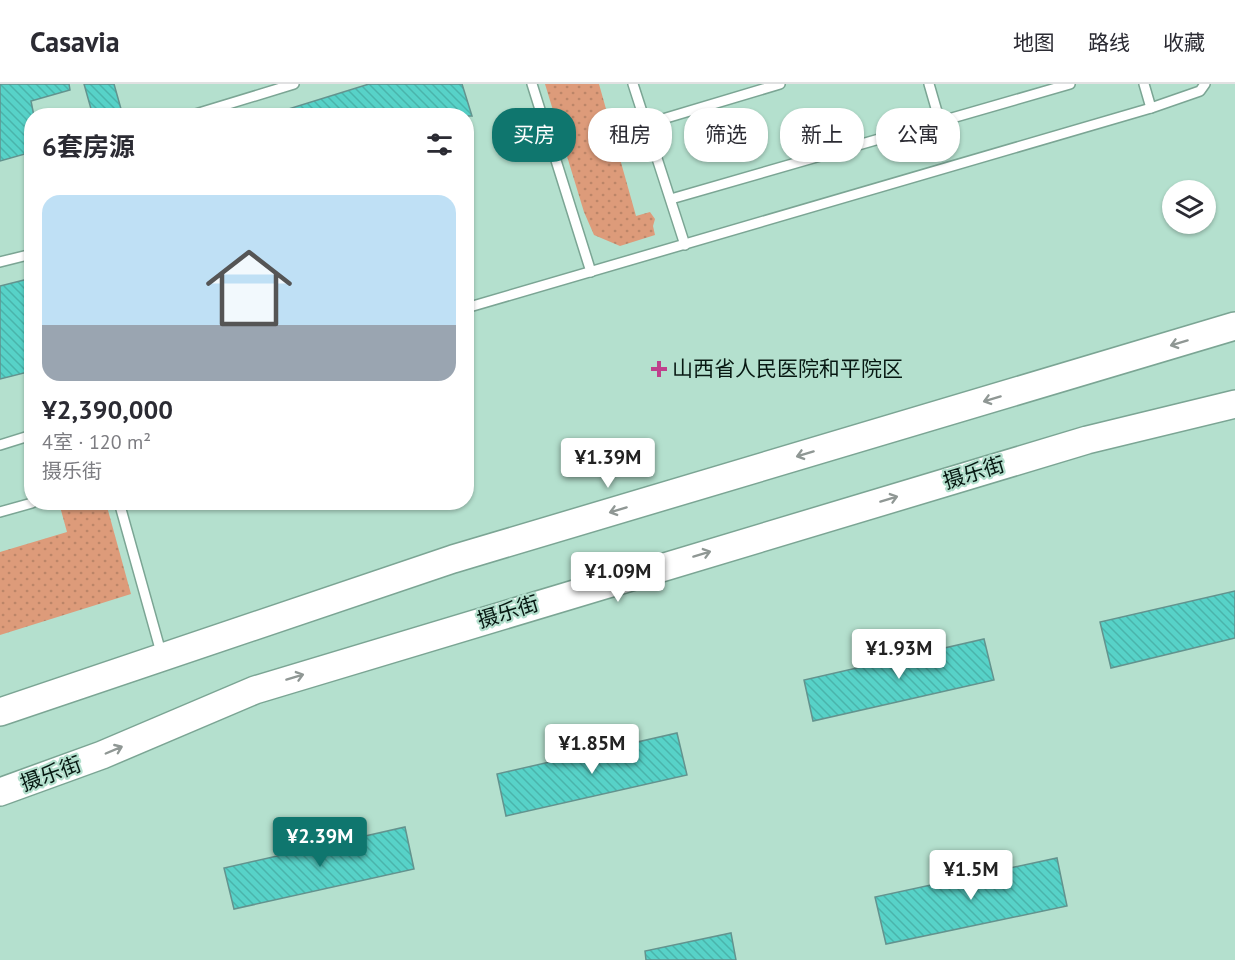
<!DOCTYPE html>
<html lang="zh">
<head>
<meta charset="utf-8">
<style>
	:root { --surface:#fff; --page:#f7f7f7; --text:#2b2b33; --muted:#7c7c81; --line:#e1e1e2; --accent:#0f766e }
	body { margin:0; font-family:"PT Sans","Noto Sans SC",sans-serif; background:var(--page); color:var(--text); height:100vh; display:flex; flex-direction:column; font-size:22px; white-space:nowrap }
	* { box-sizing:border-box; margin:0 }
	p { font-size:20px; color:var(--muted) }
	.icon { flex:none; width:33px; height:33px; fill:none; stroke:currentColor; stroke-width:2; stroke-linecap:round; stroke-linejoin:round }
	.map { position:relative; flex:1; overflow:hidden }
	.details { position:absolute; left:24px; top:24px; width:450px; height:402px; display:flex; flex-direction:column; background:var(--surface); border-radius:24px; box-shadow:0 2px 4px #0004 }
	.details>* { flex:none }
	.hud { position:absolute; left:492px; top:24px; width:570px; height:54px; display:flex; gap:12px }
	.tools { position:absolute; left:1162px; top:96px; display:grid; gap:12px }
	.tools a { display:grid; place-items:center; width:54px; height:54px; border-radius:50%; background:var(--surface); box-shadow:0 2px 4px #0004; font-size:30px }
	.price { position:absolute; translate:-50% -51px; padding:0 14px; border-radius:6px; background:#fff; color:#222; font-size:20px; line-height:39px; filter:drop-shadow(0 2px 3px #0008) }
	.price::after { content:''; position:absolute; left:50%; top:36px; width:18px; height:14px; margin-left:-9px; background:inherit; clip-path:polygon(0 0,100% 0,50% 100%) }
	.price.current { background:var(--accent); color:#fff }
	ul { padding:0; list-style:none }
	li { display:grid; align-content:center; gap:12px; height:318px; padding:0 18px }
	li+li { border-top:2px solid var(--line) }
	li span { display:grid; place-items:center; height:186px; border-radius:18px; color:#555 }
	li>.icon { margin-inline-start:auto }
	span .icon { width:108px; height:108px; fill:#fffc; stroke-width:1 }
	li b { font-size:26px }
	h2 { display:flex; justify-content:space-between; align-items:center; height:72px; padding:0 18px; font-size:26px }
	.chip { padding:0 21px; border-radius:24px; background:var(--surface); box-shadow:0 2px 4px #0004; font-size:21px; line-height:54px }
	.chip.current { background:var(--accent); color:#fff }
	header { display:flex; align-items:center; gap:36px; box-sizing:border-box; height:84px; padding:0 30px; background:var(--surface); border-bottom:2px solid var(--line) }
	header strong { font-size:28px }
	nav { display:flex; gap:33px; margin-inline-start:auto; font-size:21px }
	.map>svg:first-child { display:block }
</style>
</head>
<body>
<header>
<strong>Casavia</strong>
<nav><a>地图</a><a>路线</a><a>收藏</a></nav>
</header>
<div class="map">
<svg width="1235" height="876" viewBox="0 0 1235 876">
	<defs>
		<pattern id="grass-dots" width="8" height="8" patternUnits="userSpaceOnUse" patternTransform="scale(1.5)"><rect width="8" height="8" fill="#dd9b7a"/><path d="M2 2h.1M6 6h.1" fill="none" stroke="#bc8568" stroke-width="1.8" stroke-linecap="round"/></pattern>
		<pattern id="building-back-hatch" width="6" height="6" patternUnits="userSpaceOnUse" patternTransform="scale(1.5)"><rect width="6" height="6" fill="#57d2c8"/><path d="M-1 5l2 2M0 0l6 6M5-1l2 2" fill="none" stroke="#4ab4ab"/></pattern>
	</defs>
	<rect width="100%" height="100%" fill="#b4e0ce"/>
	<g fill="url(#grass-dots)">
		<path d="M545 0H599L636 132 650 128 655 135 653 142 655 151 620 162 594 151 584 128Z"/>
		<path d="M59 419H106L131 510 0 551V468L67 448Z"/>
	</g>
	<g fill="url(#building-back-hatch)" stroke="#63938e" stroke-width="1.5">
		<path d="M0 0H69L70 6 31 17 34 32H32V68L0 77Z"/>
		<path d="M84 0H114L123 32H93Z"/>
		<path d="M369 0H462L472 32H283L282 27Z"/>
		<path d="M32 194V287L0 295V202Z"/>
		<path d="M1235 507V554L1111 584 1100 538Z"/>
		<path d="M984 555 994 596 813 637 804 596Z"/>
		<path d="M677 649 687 691 506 732 497 690Z"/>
		<path d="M405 743 414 785 234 825 224 784Z"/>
		<path d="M1057 774 1067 822 886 860 875 813Z"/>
		<path d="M731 849 736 876H646L645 867Z"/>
	</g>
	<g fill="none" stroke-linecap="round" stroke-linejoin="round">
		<g stroke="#7ba594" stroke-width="12">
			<g id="lane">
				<path d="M532 0 591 188"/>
				<path d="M633 0 685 161"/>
				<path d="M929 0 940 38"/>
				<path d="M1144 0 1151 24"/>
				<path d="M189 32 294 0"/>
				<path d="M646 40 780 0"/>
				<path d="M671 115 1070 0"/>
				<path d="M0 178 32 170"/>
				<path d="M466 224 1151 24 1200 7 1205 0"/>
				<path d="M0 361 32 351"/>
				<path d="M119 418 162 572"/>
				<path d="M0 428 32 419"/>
			</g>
		</g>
		<g stroke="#7ba594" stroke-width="30">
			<g id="secondary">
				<path d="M0 628 453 475 1235 242"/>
				<path d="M0 708 102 671 255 606 1087 356 1235 320"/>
			</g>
		</g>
		<use href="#lane" stroke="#fff" stroke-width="9"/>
		<use href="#secondary" stroke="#fff" stroke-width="27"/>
	</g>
	<defs><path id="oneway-shaft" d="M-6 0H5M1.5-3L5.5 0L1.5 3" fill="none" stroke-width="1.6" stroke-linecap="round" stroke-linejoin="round" transform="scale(1.5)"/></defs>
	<g stroke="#8f9794">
		<use href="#oneway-shaft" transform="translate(1179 259) rotate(163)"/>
		<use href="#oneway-shaft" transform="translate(992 315) rotate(163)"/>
		<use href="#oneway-shaft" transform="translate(805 370) rotate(163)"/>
		<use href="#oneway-shaft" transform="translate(889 415) rotate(-17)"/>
		<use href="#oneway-shaft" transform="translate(618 426) rotate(163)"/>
		<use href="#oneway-shaft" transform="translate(702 470) rotate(-17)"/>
		<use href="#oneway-shaft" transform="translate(295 593) rotate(-17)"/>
		<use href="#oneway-shaft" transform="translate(114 666) rotate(-23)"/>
	</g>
	<path fill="#bf408c" stroke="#b4e0ce" stroke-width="2" d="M656 276h6v6h6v6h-6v6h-6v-6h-6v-6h6z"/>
	<g text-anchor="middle" stroke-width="4.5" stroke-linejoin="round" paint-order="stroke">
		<g font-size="21" fill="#071812" stroke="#b4e0ce" text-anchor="start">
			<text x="672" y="292">山西省人民医院和平院区</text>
		</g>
		<g font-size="21" fill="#071812" stroke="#b4e0ce">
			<text transform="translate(974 389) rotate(-17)" y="7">摄乐街</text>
			<text transform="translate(508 528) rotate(-17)" y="7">摄乐街</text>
			<text transform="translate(51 690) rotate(-20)" y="7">摄乐街</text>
		</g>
	</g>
</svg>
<div class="tools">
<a><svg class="icon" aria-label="layers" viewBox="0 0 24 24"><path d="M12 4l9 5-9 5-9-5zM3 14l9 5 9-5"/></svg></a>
</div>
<b class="price" style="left:608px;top:405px">¥1.39M</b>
<b class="price" style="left:618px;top:519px">¥1.09M</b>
<b class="price" style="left:899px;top:596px">¥1.93M</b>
<b class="price" style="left:592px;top:691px">¥1.85M</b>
<b class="price current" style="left:320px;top:784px">¥2.39M</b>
<b class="price" style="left:971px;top:817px">¥1.5M</b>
<div class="hud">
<a class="chip current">买房</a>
<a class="chip">租房</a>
<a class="chip">筛选</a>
<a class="chip">新上</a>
<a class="chip">公寓</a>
</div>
<section class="details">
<h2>6套房源<svg class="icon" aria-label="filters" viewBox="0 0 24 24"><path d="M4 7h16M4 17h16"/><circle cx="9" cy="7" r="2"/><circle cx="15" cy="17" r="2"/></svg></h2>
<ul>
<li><span style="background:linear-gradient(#bfe0f5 70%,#9aa5b1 0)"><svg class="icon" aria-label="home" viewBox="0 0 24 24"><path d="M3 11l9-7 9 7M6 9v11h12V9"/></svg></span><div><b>¥2,390,000</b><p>4室 · 120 m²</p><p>摄乐街</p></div></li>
</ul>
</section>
</div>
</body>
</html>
